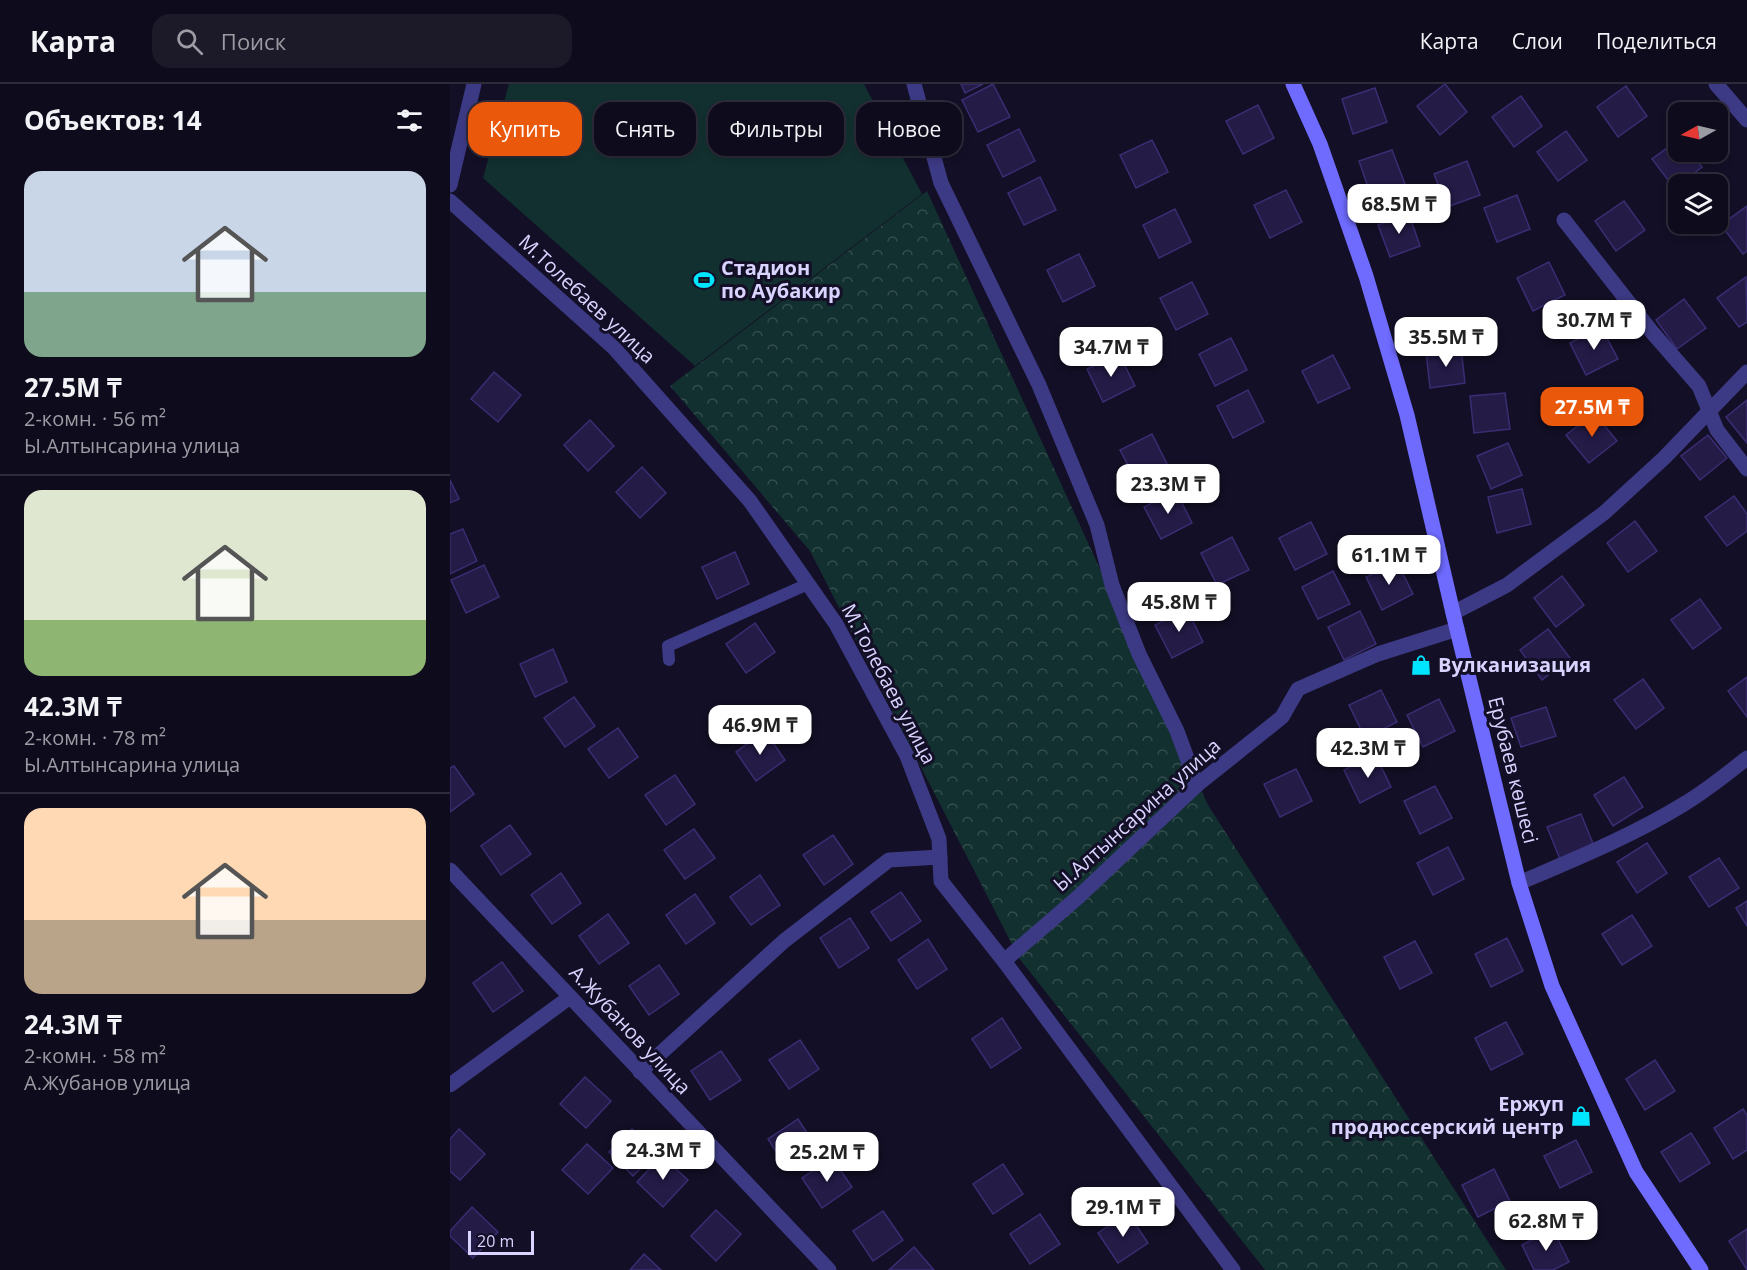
<!DOCTYPE html>
<html lang="ru">
<head>
<meta charset="utf-8">
<style>
	:root { --surface:#0e0b1c; --page:#1c1929; --text:#f1f3f6; --muted:#9b9ba3; --line:#2e2b3b; --accent:#ea580c }
	body { margin:0; font-family:"Open Sans",sans-serif; background:var(--page); color:var(--text); height:100vh; display:flex; flex-direction:column; font-size:22px; white-space:nowrap }
	* { box-sizing:border-box; margin:0 }
	p { font-size:20px; color:var(--muted) }
	.icon { flex:none; width:33px; height:33px; fill:none; stroke:currentColor; stroke-width:2; stroke-linecap:round; stroke-linejoin:round }
	.map { position:relative; flex:1; overflow:hidden }
	.details { display:flex; flex-direction:column; background:var(--surface); width:450px }
	.details>* { flex:none }
	.banner { position:absolute; left:18px; top:18px; width:570px; height:54px; display:flex; gap:12px }
	.needle { width:39px; rotate:262deg }
	.buttons { position:absolute; left:1218px; top:18px; display:grid; gap:12px }
	.buttons a { display:grid; place-items:center; width:60px; height:60px; border-radius:12px; background:var(--surface); box-shadow:0 3px 9px #0003,0 0 0 2px var(--line); font-size:30px }
	.scale { position:absolute; left:18px; bottom:15px; width:66px; box-sizing:border-box; padding-left:6px; border:3px solid #d9d4ff; border-top:0; font-size:16px; line-height:21px; white-space:nowrap; color:#d9d4ff; -webkit-text-stroke:4px #130f26; paint-order:stroke }
	.price { position:absolute; translate:-50% -51px; padding:0 14px; border-radius:12px; background:#fff; color:#222; font-size:20px; line-height:39px; filter:drop-shadow(0 2px 3px #0008) }
	.price::after { content:''; position:absolute; left:50%; top:36px; width:18px; height:14px; margin-left:-9px; background:inherit; clip-path:polygon(0 0,100% 0,50% 100%) }
	.price.selected { background:var(--accent); color:#fff }
	ul { padding:0; list-style:none }
	li { display:grid; align-content:center; gap:12px; height:318px; padding:0 24px }
	li+li { border-top:2px solid var(--line) }
	li span { display:grid; place-items:center; height:186px; border-radius:18px; color:#555 }
	li>.icon { margin-inline-start:auto }
	span .icon { width:108px; height:108px; fill:#fffc; stroke-width:1 }
	li b { font-size:26px }
	h2 { display:flex; justify-content:space-between; align-items:center; height:72px; padding:0 24px; font-size:26px }
	.tag { padding:0 21px; border-radius:18px; background:var(--surface); box-shadow:0 3px 9px #0003,0 0 0 2px var(--line); font-size:21px; line-height:54px }
	.tag.selected { background:var(--accent); color:#fff }
	header { display:flex; align-items:center; gap:36px; box-sizing:border-box; height:84px; padding:0 30px; background:var(--surface); border-bottom:2px solid var(--line) }
	header strong { font-size:28px }
	nav { display:flex; gap:33px; margin-inline-start:auto; font-size:21px }
	.search { width:420px; height:54px; background:var(--page); display:flex; align-items:center; gap:15px; box-sizing:border-box; padding:0 21px; border-radius:18px; color:var(--muted); font-size:22px }
	main { display:flex; flex:1; min-height:0 }
	.map>svg:first-child { display:block }
</style>
</head>
<body>
<header>
<strong>Карта</strong>
<div class="search"><svg class="icon" aria-label="search" viewBox="0 0 24 24"><circle cx="10" cy="10" r="6"/><path d="M15 15l6 6"/></svg>Поиск</div>
<nav><a>Карта</a><a>Слои</a><a>Поделиться</a></nav>
</header>
<main>
<section class="details">
<h2>Объектов: 14<svg class="icon" aria-label="filters" viewBox="0 0 24 24"><path d="M4 7h16M4 17h16"/><circle cx="9" cy="7" r="2"/><circle cx="15" cy="17" r="2"/></svg></h2>
<ul>
<li><span style="background:linear-gradient(#c9d6e8 65%,#7fa58c 0)"><svg class="icon" aria-label="home" viewBox="0 0 24 24"><path d="M3 11l9-7 9 7M6 9v11h12V9"/></svg></span><div><b>27.5M ₸</b><p>2-комн. · 56 m²</p><p>Ы.Алтынсарина улица</p></div></li>
<li><span style="background:linear-gradient(#dfe7d0 70%,#8fb573 0)"><svg class="icon" aria-label="home" viewBox="0 0 24 24"><path d="M3 11l9-7 9 7M6 9v11h12V9"/></svg></span><div><b>42.3M ₸</b><p>2-комн. · 78 m²</p><p>Ы.Алтынсарина улица</p></div></li>
<li><span style="background:linear-gradient(#ffd9b3 60%,#b9a48a 0)"><svg class="icon" aria-label="home" viewBox="0 0 24 24"><path d="M3 11l9-7 9 7M6 9v11h12V9"/></svg></span><div><b>24.3M ₸</b><p>2-комн. · 58 m²</p><p>А.Жубанов улица</p></div></li>
</ul>
</section>
<div class="map">
<svg width="1297" height="1186" viewBox="0 0 1297 1186">
	<defs>
		<pattern id="forest-crowns" width="20" height="18" patternUnits="userSpaceOnUse" patternTransform="scale(1.5)"><rect width="20" height="18" fill="#12302f"/><path d="M2 6a3 3 0 1 1 6 0M12 15a3 3 0 1 1 6 0" fill="none" stroke="#344d4e"/></pattern>
	</defs>
	<rect width="100%" height="100%" fill="#130f26"/>
	<path fill="url(#forest-crowns)" d="M477 107 758 721 1056 1186H815L569 874 360 467 220 302Z"/>
	<path fill="#12302f" d="M59 0H414L472 110 245 282 33 94Z"/>
	<g fill="#241b47" stroke="#3b2d73" stroke-width="1.5">
		<path d="M511 0H533L515 9Z"/>
		<path d="M543 0 560 33 528 48 512 16Z"/>
		<path d="M995 0 1017 28 990 51 967 22Z"/>
		<path d="M1176 2 1197 32 1168 53 1147 23Z"/>
		<path d="M925 4 937 38 903 50 892 15Z"/>
		<path d="M1071 12 1092 42 1064 63 1042 33Z"/>
		<path d="M808 21 824 54 793 70 776 37Z"/>
		<path d="M569 45 585 77 553 93 537 61Z"/>
		<path d="M1116 47 1137 76 1108 97 1087 68Z"/>
		<path d="M702 56 718 88 686 104 670 71Z"/>
		<path d="M1228 56V68H1241L1252 83 1224 104 1202 75Z"/>
		<path d="M942 66 955 100 921 112 909 77Z"/>
		<path d="M1017 77 1030 111 997 123 984 90Z"/>
		<path d="M590 93 606 126 574 141 558 109Z"/>
		<path d="M836 106 852 138 820 154 804 121Z"/>
		<path d="M1067 111 1080 145 1047 158 1034 124Z"/>
		<path d="M1174 117 1195 146 1166 167 1145 137Z"/>
		<path d="M1297 122V167L1293 170 1271 141Z"/>
		<path d="M725 125 741 158 709 174 693 141Z"/>
		<path d="M959 130 970 162 940 173 928 141Z"/>
		<path d="M629 170 645 202 613 218 597 186Z"/>
		<path d="M1099 178 1115 211 1083 227 1067 194Z"/>
		<path d="M1296 193 1297 238 1289 243 1267 214Z"/>
		<path d="M742 198 758 230 726 246 710 214Z"/>
		<path d="M1234 215 1256 244 1227 265 1206 236Z"/>
		<path d="M1151 243 1168 275 1136 291 1120 259Z"/>
		<path d="M781 254 797 286 765 302 749 270Z"/>
		<path d="M1011 263 1015 299 980 304 976 268Z"/>
		<path d="M669 270 685 302 653 318 637 285Z"/>
		<path d="M883 271 900 304 868 319 852 287Z"/>
		<path d="M44 288 71 311 48 338 21 315Z"/>
		<path d="M798 306 814 338 783 354 767 322Z"/>
		<path d="M1055 309 1060 345 1024 349 1020 312Z"/>
		<path d="M1297 316V359L1276 333Z"/>
		<path d="M1144 329 1167 357 1139 379 1116 351Z"/>
		<path d="M140 336 164 362 138 387 114 361Z"/>
		<path d="M702 350 718 382 687 398 670 366Z"/>
		<path d="M1258 351 1277 374 1250 396 1231 372Z"/>
		<path d="M1058 359 1072 391 1041 405 1027 372Z"/>
		<path d="M192 383 216 409 190 434 166 408Z"/>
		<path d="M0 396 9 415 0 419Z"/>
		<path d="M1072 405 1081 440 1047 449 1038 413Z"/>
		<path d="M726 407 742 439 711 455 694 423Z"/>
		<path d="M1284 412 1297 430V447L1277 462 1255 433Z"/>
		<path d="M1185 437 1207 467 1178 488 1157 459Z"/>
		<path d="M861 438 877 470 845 486 829 454Z"/>
		<path d="M13 445 27 477 0 490V450Z"/>
		<path d="M782 453 799 486 767 501 751 469Z"/>
		<path d="M285 468 299 500 267 515 252 483Z"/>
		<path d="M947 478 963 510 932 526 916 493Z"/>
		<path d="M34 481 49 513 16 529 1 496Z"/>
		<path d="M883 487 900 520 868 535 852 503Z"/>
		<path d="M1112 492 1134 521 1106 543 1084 514Z"/>
		<path d="M1250 515 1271 544 1243 565 1221 536Z"/>
		<path d="M737 525 753 558 722 574 705 541Z"/>
		<path d="M910 527 926 560 894 576 878 543Z"/>
		<path d="M305 539 325 568 296 589 276 560Z"/>
		<path d="M1098 545 1120 574 1092 596 1070 566Z"/>
		<path d="M103 565 117 598 85 613 70 580Z"/>
		<path d="M1297 593V633L1278 607Z"/>
		<path d="M1193 595 1214 624 1186 645 1164 616Z"/>
		<path d="M931 606 947 638 915 654 899 621Z"/>
		<path d="M124 613 145 642 115 663 94 634Z"/>
		<path d="M989 615 1005 647 973 663 957 631Z"/>
		<path d="M1096 623 1106 652 1071 663 1061 634Z"/>
		<path d="M168 644 188 673 159 694 138 665Z"/>
		<path d="M315 647 335 676 306 697 286 668Z"/>
		<path d="M925 670 941 703 910 719 894 686Z"/>
		<path d="M4 682 24 710 0 728V684Z"/>
		<path d="M846 685 862 717 830 733 814 700Z"/>
		<path d="M225 691 245 720 216 741 195 711Z"/>
		<path d="M1174 693 1193 723 1163 742 1144 711Z"/>
		<path d="M985 702 1002 734 970 750 954 717Z"/>
		<path d="M1131 730 1144 762 1110 775 1097 743Z"/>
		<path d="M60 741 81 770 51 791 31 762Z"/>
		<path d="M244 745 265 774 235 795 214 766Z"/>
		<path d="M383 751 403 780 374 801 353 771Z"/>
		<path d="M1197 759 1217 789 1187 809 1167 778Z"/>
		<path d="M998 763 1014 795 983 811 967 779Z"/>
		<path d="M1269 774 1289 804 1259 823 1239 793Z"/>
		<path d="M111 789 131 819 102 840 81 811Z"/>
		<path d="M310 791 330 821 301 841 280 813Z"/>
		<path d="M451 808 471 837 441 857 421 828Z"/>
		<path d="M245 810 265 839 236 860 216 831Z"/>
		<path d="M1297 817V842L1286 824Z"/>
		<path d="M158 830 179 859 149 880 129 852Z"/>
		<path d="M1182 831 1202 862 1172 881 1152 850Z"/>
		<path d="M400 834 419 864 389 884 370 854Z"/>
		<path d="M1057 854 1073 887 1041 903 1025 870Z"/>
		<path d="M478 855 497 885 467 905 448 876Z"/>
		<path d="M965 857 982 889 950 905 934 873Z"/>
		<path d="M52 878 73 907 43 928 23 899Z"/>
		<path d="M209 881 229 910 199 931 179 902Z"/>
		<path d="M552 934 571 964 541 984 522 955Z"/>
		<path d="M1056 938 1073 970 1041 986 1025 954Z"/>
		<path d="M350 956 369 985 339 1005 319 976Z"/>
		<path d="M271 967 291 996 260 1016 241 987Z"/>
		<path d="M1205 976 1225 1007 1195 1026 1176 995Z"/>
		<path d="M135 993 161 1017 136 1044 110 1020Z"/>
		<path d="M1293 1025 1297 1031V1066L1283 1075 1264 1044Z"/>
		<path d="M348 1035 367 1064 337 1085 318 1055Z"/>
		<path d="M9 1045 35 1070 10 1096 0 1087V1055Z"/>
		<path d="M182 1045 206 1069 183 1092 159 1068Z"/>
		<path d="M1241 1049 1260 1079 1230 1098 1211 1068Z"/>
		<path d="M1126 1056 1142 1088 1110 1104 1094 1072Z"/>
		<path d="M137 1060 163 1084 138 1110 112 1086Z"/>
		<path d="M212 1072 238 1096 213 1123 187 1098Z"/>
		<path d="M382 1074 402 1103 372 1124 352 1094Z"/>
		<path d="M553 1080 573 1110 543 1130 523 1100Z"/>
		<path d="M1044 1085 1060 1117 1028 1133 1012 1101Z"/>
		<path d="M22 1123 48 1148 23 1174 0 1152V1147Z"/>
		<path d="M266 1126 291 1150 266 1177 241 1152Z"/>
		<path d="M433 1127 453 1156 423 1177 403 1147Z"/>
		<path d="M678 1129 698 1159 668 1179 648 1149Z"/>
		<path d="M590 1130 610 1160 580 1180 560 1150Z"/>
		<path d="M1103 1145 1119 1178 1103 1186H1084L1072 1161Z"/>
		<path d="M1297 1145V1186L1279 1157Z"/>
		<path d="M464 1163 484 1186H439Z"/>
		<path d="M194 1170 211 1186H180Z"/>
	</g>
	<g fill="none" stroke-linecap="round" stroke-linejoin="round">
		<path stroke="#3d3a85" stroke-width="12" d="M219 576 218 562 358 500"/>
		<g stroke="#3d3a85" stroke-width="15">
			<path d="M464 0 491 99 589 301 647 441 662 501 689 570 727 647 747 701"/>
			<path d="M1266 0 1297 36"/>
			<path d="M0 101 24 0"/>
			<path d="M0 117 164 264 300 417 386 540 457 672 489 755 491 797 554 877 783 1186"/>
			<path d="M1114 136 1201 247 1249 302 1267 346 1297 385"/>
			<path d="M1003 529 1057 501 1154 429 1214 374 1297 288"/>
			<path d="M0 786 379 1186"/>
			<path d="M1069 799C1125 775 1182 752 1234 720 1256 707 1277 690 1297 674"/>
			<path d="M554 877 626 815 747 701 832 633 848 605 928 570 1007 545"/>
			<path d="M190 988 334 857 439 776 490 773"/>
			<path d="M0 1001 120 913"/>
		</g>
		<path stroke="#6f6bff" stroke-width="15" d="M843 0 870 60 916 192 957 331 1003 529 1069 799 1102 902 1186 1088 1251 1186"/>
	</g>
	<defs>
		<g id="stadium-bare" transform="scale(1.62)"><path d="M0-5a6.5 5 0 1 0 0 10a6.5 5 0 1 0 0-10ZM-3.5-1.8h7v3.6h-7Z" fill="#00e5ff" stroke="#130f26" stroke-width="2.5" paint-order="stroke"/></g>
		<g id="shop-bare" transform="scale(1.62)"><path d="M-5-2.5h2.3a2.7 3.5 0 0 1 5.4 0H5L5.5 6h-11ZM-1.5-2.5h3a1.5 2.3 0 0 0-3 0Z" fill="#00e5ff" stroke="#130f26" stroke-width="2.5" paint-order="stroke"/></g>
	</defs>
	<g fill-rule="evenodd">
		<use href="#stadium-bare" x="254" y="196"/>
		<use href="#shop-bare" x="971" y="581"/>
		<use href="#shop-bare" x="1131" y="1032"/>
	</g>
	<g text-anchor="middle" stroke-width="6" stroke-linejoin="round" paint-order="stroke">
		<g font-size="20" font-weight="bold" fill="#d9d4ff" stroke="#130f26" text-anchor="start">
			<text x="271" y="191">Стадион<tspan x="271" dy="23">по Аубакир</tspan></text>
			<text x="988" y="588">Вулканизация</text>
			<text x="1114" y="1027" text-anchor="end">Ержуп<tspan x="1114" dy="23">продюссерский центр</tspan></text>
		</g>
		<g font-size="20" fill="#d9d4ff" stroke="#130f26">
			<text transform="translate(137 215) rotate(43)" y="7">М.Толебаев улица</text>
			<text transform="translate(439 600) rotate(62)" y="7">М.Толебаев улица</text>
			<text transform="translate(1063 686) rotate(76)" y="7">Ерубаев көшесі</text>
			<text transform="translate(687 731) rotate(-42)" y="7">Ы.Алтынсарина улица</text>
			<text transform="translate(180 946) rotate(47)" y="7">А.Жубанов улица</text>
		</g>
	</g>
</svg>
<div class="buttons">
<a><svg class="needle" viewBox="-14 -14 28 28"><path d="M0-13l5 13h-10z" fill="#e53935"/><path d="M0 13l5-13h-10z" fill="#9b9ba3"/></svg></a>
<a><svg class="icon" aria-label="layers" viewBox="0 0 24 24"><path d="M12 4l9 5-9 5-9-5zM3 14l9 5 9-5"/></svg></a>
</div>
<div class="scale">20 m</div>
<b class="price" style="left:949px;top:151px">68.5M ₸</b>
<b class="price" style="left:1144px;top:267px">30.7M ₸</b>
<b class="price" style="left:996px;top:284px">35.5M ₸</b>
<b class="price" style="left:661px;top:294px">34.7M ₸</b>
<b class="price selected" style="left:1142px;top:354px">27.5M ₸</b>
<b class="price" style="left:718px;top:431px">23.3M ₸</b>
<b class="price" style="left:939px;top:502px">61.1M ₸</b>
<b class="price" style="left:729px;top:549px">45.8M ₸</b>
<b class="price" style="left:310px;top:672px">46.9M ₸</b>
<b class="price" style="left:918px;top:695px">42.3M ₸</b>
<b class="price" style="left:213px;top:1097px">24.3M ₸</b>
<b class="price" style="left:377px;top:1099px">25.2M ₸</b>
<b class="price" style="left:673px;top:1154px">29.1M ₸</b>
<b class="price" style="left:1096px;top:1168px">62.8M ₸</b>
<div class="banner">
<a class="tag selected">Купить</a>
<a class="tag">Снять</a>
<a class="tag">Фильтры</a>
<a class="tag">Новое</a>
</div>
</div>
</main>
</body>
</html>
